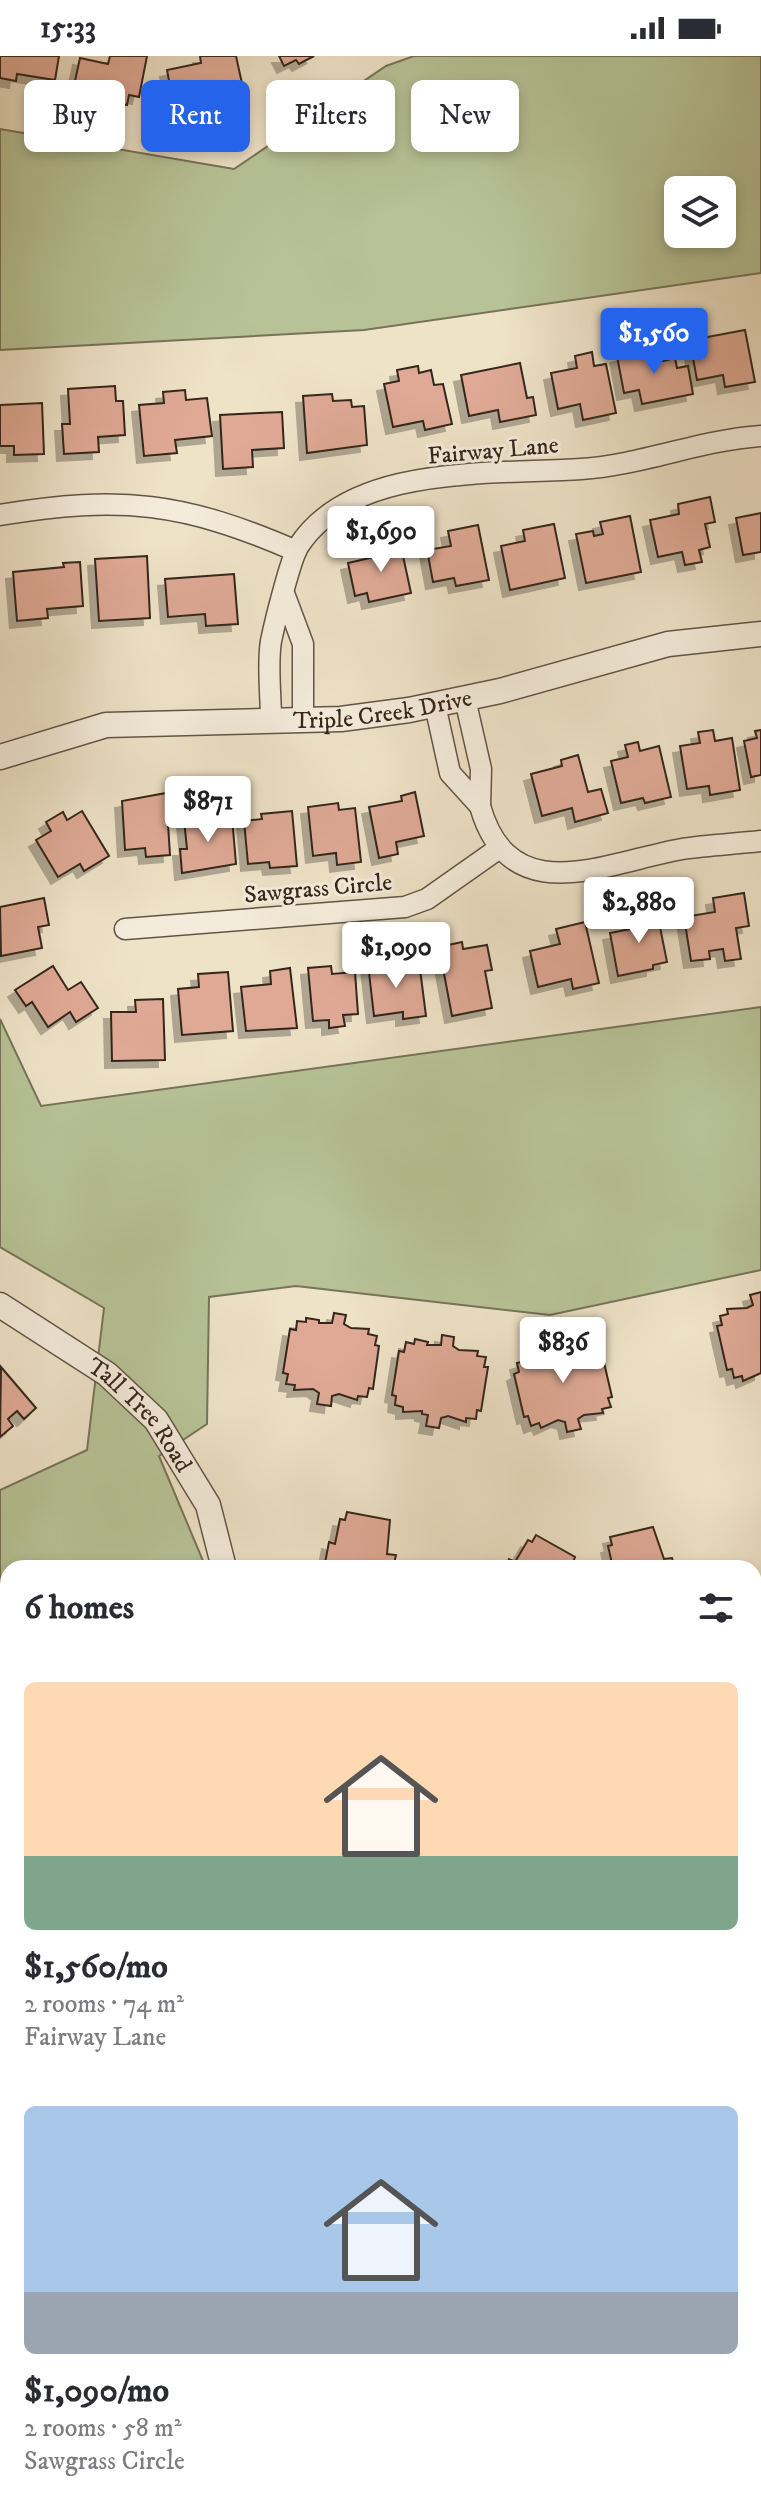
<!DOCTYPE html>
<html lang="en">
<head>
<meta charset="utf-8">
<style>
	:root { --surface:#fff; --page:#f7f7f7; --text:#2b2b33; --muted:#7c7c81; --accent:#2563eb }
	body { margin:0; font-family:"IM FELL DW Pica",serif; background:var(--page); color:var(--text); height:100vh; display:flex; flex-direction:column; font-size:30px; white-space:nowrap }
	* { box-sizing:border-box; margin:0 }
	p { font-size:26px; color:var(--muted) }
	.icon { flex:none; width:44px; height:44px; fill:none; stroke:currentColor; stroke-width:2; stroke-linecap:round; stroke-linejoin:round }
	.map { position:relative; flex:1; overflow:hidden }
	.drawer { position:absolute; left:0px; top:1504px; width:762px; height:960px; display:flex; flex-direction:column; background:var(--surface); border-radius:24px 24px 0 0; box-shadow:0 4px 12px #0003 }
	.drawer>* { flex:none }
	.banner { position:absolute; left:24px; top:24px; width:714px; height:72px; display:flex; gap:16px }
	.fabs { position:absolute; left:664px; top:120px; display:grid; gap:16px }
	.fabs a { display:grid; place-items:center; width:72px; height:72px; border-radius:12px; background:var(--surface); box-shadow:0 4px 12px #0003; font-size:40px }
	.price { position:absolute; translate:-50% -68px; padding:0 18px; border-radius:8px; background:#fff; color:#222; font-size:26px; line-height:52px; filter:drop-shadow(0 2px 4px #0008) }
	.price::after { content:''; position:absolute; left:50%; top:48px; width:24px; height:18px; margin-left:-12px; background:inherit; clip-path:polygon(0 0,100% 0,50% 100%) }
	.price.on { background:var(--accent); color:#fff }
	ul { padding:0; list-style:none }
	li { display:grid; align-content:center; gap:16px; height:424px; padding:0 24px }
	li span { display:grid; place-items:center; height:248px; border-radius:12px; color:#555 }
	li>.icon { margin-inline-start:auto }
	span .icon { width:144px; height:144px; fill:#fffc; stroke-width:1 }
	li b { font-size:34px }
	h2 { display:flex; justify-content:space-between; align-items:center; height:96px; padding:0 24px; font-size:34px }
	.tag { padding:0 28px; border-radius:12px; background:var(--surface); box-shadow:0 4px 12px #0003; font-size:28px; line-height:72px }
	.tag.on { background:var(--accent); color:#fff }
	.status { display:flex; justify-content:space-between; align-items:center; height:56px; padding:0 40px; background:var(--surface); direction:ltr }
	.status svg { height:22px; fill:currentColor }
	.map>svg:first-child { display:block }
</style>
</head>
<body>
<div class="status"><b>15:33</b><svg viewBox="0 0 49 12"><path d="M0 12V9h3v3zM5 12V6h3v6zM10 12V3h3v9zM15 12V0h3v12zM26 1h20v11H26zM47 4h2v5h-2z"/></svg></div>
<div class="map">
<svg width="761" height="2464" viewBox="0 0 761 2464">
	<defs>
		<filter id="shadow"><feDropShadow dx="-7" dy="7" stdDeviation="0" flood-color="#0004"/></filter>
	</defs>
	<rect width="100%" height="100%" fill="#eee2c7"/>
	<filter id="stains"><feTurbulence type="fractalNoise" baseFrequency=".0025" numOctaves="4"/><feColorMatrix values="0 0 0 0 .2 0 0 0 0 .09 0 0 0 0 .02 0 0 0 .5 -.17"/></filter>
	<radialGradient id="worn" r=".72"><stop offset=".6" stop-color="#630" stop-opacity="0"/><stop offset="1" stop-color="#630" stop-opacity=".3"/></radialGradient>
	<g fill="#b7c397" stroke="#767459" stroke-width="2" fill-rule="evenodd">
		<path d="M414 0H761V217L364 274 0 294V73L234 113 386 10ZM678 134H722V178H678Z"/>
		<path d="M761 951V1214L550 1259 296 1230 209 1241 207 1368 159 1400 206 1512H8V2456H306V2464H0V1434L87 1394 104 1252 0 1191V963L41 1050Z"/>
	</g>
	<g fill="#dfa995" stroke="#34261b" stroke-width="2" filter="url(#shadow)">
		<path d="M0 0H59L55 24 17 18 16 25 0 22Z"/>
		<path d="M110 0H147L139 41 129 39 127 49 112 46 111 51 71 43 80 2 108 8Z"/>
		<path d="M200 0H236L243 32 221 37 223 48 200 53 199 46 174 51 167 14 201 7Z"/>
		<path d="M279 0H314L299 8 296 4 284 10Z"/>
		<path d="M745 274 755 326 725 331 723 319 697 324 691 291 703 288 702 282Z"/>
		<path d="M660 291 663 305 675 302 677 312 688 310 693 338 642 348 639 334 624 337 617 300Z"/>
		<path d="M592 296 594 310 606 308 616 357 583 364 580 348 558 353 551 317 577 312 575 300Z"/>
		<path d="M520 307 527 342 533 341 536 359 500 366 498 354 469 360 461 319Z"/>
		<path d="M418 310 419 317 431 314 434 329 443 328 452 368 425 374 423 365 393 371 384 328 399 325 397 314Z"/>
		<path d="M115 330 116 345H123L125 379 98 381 99 396 64 398 62 368H70L68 333Z"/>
		<path d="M185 334 186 344 207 342 212 380 175 384 177 397 144 400 139 349 164 347 163 336Z"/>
		<path d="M332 338 333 345 351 344 352 351 364 350 367 389 307 397 303 340Z"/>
		<path d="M42 347 44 398 14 399V390H0V349Z"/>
		<path d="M282 356 284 392 252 394 253 411 223 413 220 359Z"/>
		<path d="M710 441 715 466 705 468 710 491 699 494 702 506 685 509 682 496 658 501 650 464 679 458 678 448Z"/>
		<path d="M761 457V496L743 499 736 462Z"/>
		<path d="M630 460 641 516 586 527 576 478 593 475 594 480 603 478 600 466Z"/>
		<path d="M554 468 565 522 510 534 501 490 525 485 523 474Z"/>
		<path d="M478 469 489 524 456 530 454 522 433 526 427 494 451 490 448 475Z"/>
		<path d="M400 486 411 537 369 546 367 537 355 540 348 507 374 501 372 492Z"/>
		<path d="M147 500 150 562 99 565 95 503Z"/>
		<path d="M80 506 83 550 47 553 48 562 17 565 13 516 64 511 63 507Z"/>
		<path d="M234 518 238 568 206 570 205 558 168 561 165 523Z"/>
		<path d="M713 674 715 685 732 682 740 734 710 739 709 730 687 733 680 690 700 687 698 676Z"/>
		<path d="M761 674V719L751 721 744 685 757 682 755 675Z"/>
		<path d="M638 686 640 695 659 690 671 741 645 747 643 742 621 747 611 705 628 701 625 689Z"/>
		<path d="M578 699 588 736 601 733 608 757 575 766 572 752 542 760 531 718 562 710 561 704Z"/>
		<path d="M415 736 424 780 396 786 398 798 379 802 369 751 402 745 401 740Z"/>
		<path d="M166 737 170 799 146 801 145 792 125 794 122 745Z"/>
		<path d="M338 747 339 754 355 752 361 806 337 809 336 797 313 800 308 751Z"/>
		<path d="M82 755 109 800 84 815 80 808 58 821 36 784 51 775 46 766 63 756 67 764Z"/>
		<path d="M292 755 297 810 270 812 269 806 248 808 244 765 262 763 261 758Z"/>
		<path d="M232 761 236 808 182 817 180 793H187L184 764Z"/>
		<path d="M744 837 749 870 736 872 741 903 725 905 723 893 709 895 710 903 691 905 684 861 715 856 713 842Z"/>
		<path d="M44 842 49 869 38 871 42 892 1 900 0 851Z"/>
		<path d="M657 856 667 906 653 909V913L618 920 610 877 631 873 629 861Z"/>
		<path d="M585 866 599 927 573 933 571 923 538 931 530 895 560 888 556 873Z"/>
		<path d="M462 886 463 893 487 889 492 914 485 915 492 952 452 960 439 891Z"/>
		<path d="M400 905 401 915 420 913 426 960 403 963V956L374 960 368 908Z"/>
		<path d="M53 910 68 934 81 926 98 952 76 966 70 956 48 971 32 946 26 950 15 934Z"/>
		<path d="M331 910 332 918 355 916 358 958 343 959 345 970 329 972V964L313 965 308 912Z"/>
		<path d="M290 912 297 972 246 975 241 931 271 928 270 915Z"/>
		<path d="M228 916 233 975 182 979 178 933 199 931 198 918Z"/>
		<path d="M163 943 165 1004 112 1005 111 956H136L135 944Z"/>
		<path d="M761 1236V1317L743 1325 742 1320 734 1322 732 1313 727 1314 717 1270 722 1269 720 1260 728 1258 727 1253 747 1252 753 1249 750 1239Z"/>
		<path d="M334 1257 346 1259 344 1268 351 1272 369 1273 368 1278 377 1280 375 1289 379 1290 373 1333 369 1332 367 1341 358 1340 357 1344 339 1338 332 1340 331 1350 317 1348 319 1337 313 1333 294 1334 295 1329 286 1328 288 1318 283 1317 290 1273 296 1274 297 1265 306 1266V1262L319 1264V1267H332Z"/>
		<path d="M442 1279 454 1281 453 1290 459 1294 478 1295 477 1300 486 1301 484 1311H488L481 1355 477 1354 476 1363 466 1362V1366L448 1360 441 1362 439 1372 426 1370 428 1359 422 1358V1355L403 1356V1351L395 1349 396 1340 392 1339 399 1295 404 1296 406 1286 414 1288 415 1283 428 1286 427 1289H441Z"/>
		<path d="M559 1283 561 1292 586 1287 587 1292 596 1290 598 1299 602 1298 612 1341 608 1342 611 1351 602 1353 603 1357 584 1359 578 1363 581 1373 567 1376 565 1366 558 1364 541 1372 539 1367 531 1370 528 1360 524 1361 514 1318 519 1316 517 1307 525 1305 524 1301 544 1300 550 1296 547 1286Z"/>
		<path d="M1 1311 36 1352 24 1363 17 1355 8 1363 13 1370 0 1381Z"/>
		<path d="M347 1456 390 1464 387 1498 396 1499 393 1512H324L329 1486 335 1488 340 1463 345 1464Z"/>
		<path d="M653 1471 664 1503 672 1502 675 1512H613L608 1490 612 1489 610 1481Z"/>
		<path d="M536 1479 575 1501 571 1512H504L509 1503 515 1506 528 1484 532 1486Z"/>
		<path d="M754 1827H761V1879H755L754 1888Z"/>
		<path d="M754 2287 761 2304V2342L754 2345Z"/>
		<path d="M659 2456H745L739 2460 740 2464H678L672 2458 663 2463Z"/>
	</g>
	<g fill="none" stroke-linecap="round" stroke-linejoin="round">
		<g stroke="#625546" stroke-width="23">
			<g id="minor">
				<path d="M0 459C122 439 183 446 296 495"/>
				<path d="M285 540 303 588V664"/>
				<path d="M435 649 450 717 480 750 481 713 465 643"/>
				<path d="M271 664C271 639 267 609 271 585 275 566 290 505 298 491 351 407 494 419 581 413 642 409 700 384 761 380"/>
				<path d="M480 750C510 857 607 806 682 793 708 789 735 788 761 785"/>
				<path d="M125 873 405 851 427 843 498 793"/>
			</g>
		</g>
		<g stroke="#625546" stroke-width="27">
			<g id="tertiary">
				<path id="s1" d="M0 701 106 669 341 663 409 654 500 635 668 588 761 578"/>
				<path id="s2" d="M0 1249 107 1318 156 1364 208 1449 224 1512"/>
				<path d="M336 2464 337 2456"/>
			</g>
		</g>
		<use href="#minor" stroke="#f4ecdb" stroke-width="20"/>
		<use href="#tertiary" stroke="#f4ecdb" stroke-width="24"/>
	</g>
	<g text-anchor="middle" stroke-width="6" stroke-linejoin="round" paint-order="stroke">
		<g font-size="24" fill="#34261b" stroke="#f4ecdb">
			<text transform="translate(493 394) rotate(-5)" y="8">Fairway Lane</text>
			<text dy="8" stroke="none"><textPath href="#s1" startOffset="388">Triple Creek Drive</textPath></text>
			<text transform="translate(318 832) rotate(-5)" y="8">Sawgrass Circle</text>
			<text dy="8" stroke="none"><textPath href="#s2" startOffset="180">Tall Tree Road</textPath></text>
		</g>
	</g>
	<rect width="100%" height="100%" filter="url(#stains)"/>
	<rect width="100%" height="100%" fill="url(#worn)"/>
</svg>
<div class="fabs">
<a><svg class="icon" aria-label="layers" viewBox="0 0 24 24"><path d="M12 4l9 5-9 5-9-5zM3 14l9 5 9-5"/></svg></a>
</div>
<b class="price on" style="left:654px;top:320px">$1,560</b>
<b class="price" style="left:381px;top:518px">$1,690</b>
<b class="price" style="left:208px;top:788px">$871</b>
<b class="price" style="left:639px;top:889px">$2,880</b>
<b class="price" style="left:396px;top:934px">$1,090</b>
<b class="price" style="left:563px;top:1329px">$836</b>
<div class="banner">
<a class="tag">Buy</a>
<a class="tag on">Rent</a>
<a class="tag">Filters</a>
<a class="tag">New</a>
</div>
<section class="drawer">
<h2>6 homes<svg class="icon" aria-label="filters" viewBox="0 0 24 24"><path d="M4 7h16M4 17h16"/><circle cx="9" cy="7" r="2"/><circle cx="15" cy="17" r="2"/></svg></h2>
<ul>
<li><span style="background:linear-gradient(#ffd9b3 70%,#7fa58c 0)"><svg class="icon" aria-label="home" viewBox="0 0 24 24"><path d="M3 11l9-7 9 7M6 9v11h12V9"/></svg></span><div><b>$1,560/mo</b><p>2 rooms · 74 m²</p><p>Fairway Lane</p></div></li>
<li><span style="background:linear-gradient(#a9c7e8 75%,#9aa5b1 0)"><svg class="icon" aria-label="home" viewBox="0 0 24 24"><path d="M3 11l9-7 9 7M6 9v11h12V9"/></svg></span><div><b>$1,090/mo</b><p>2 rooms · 58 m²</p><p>Sawgrass Circle</p></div></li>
</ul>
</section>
</div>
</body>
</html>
